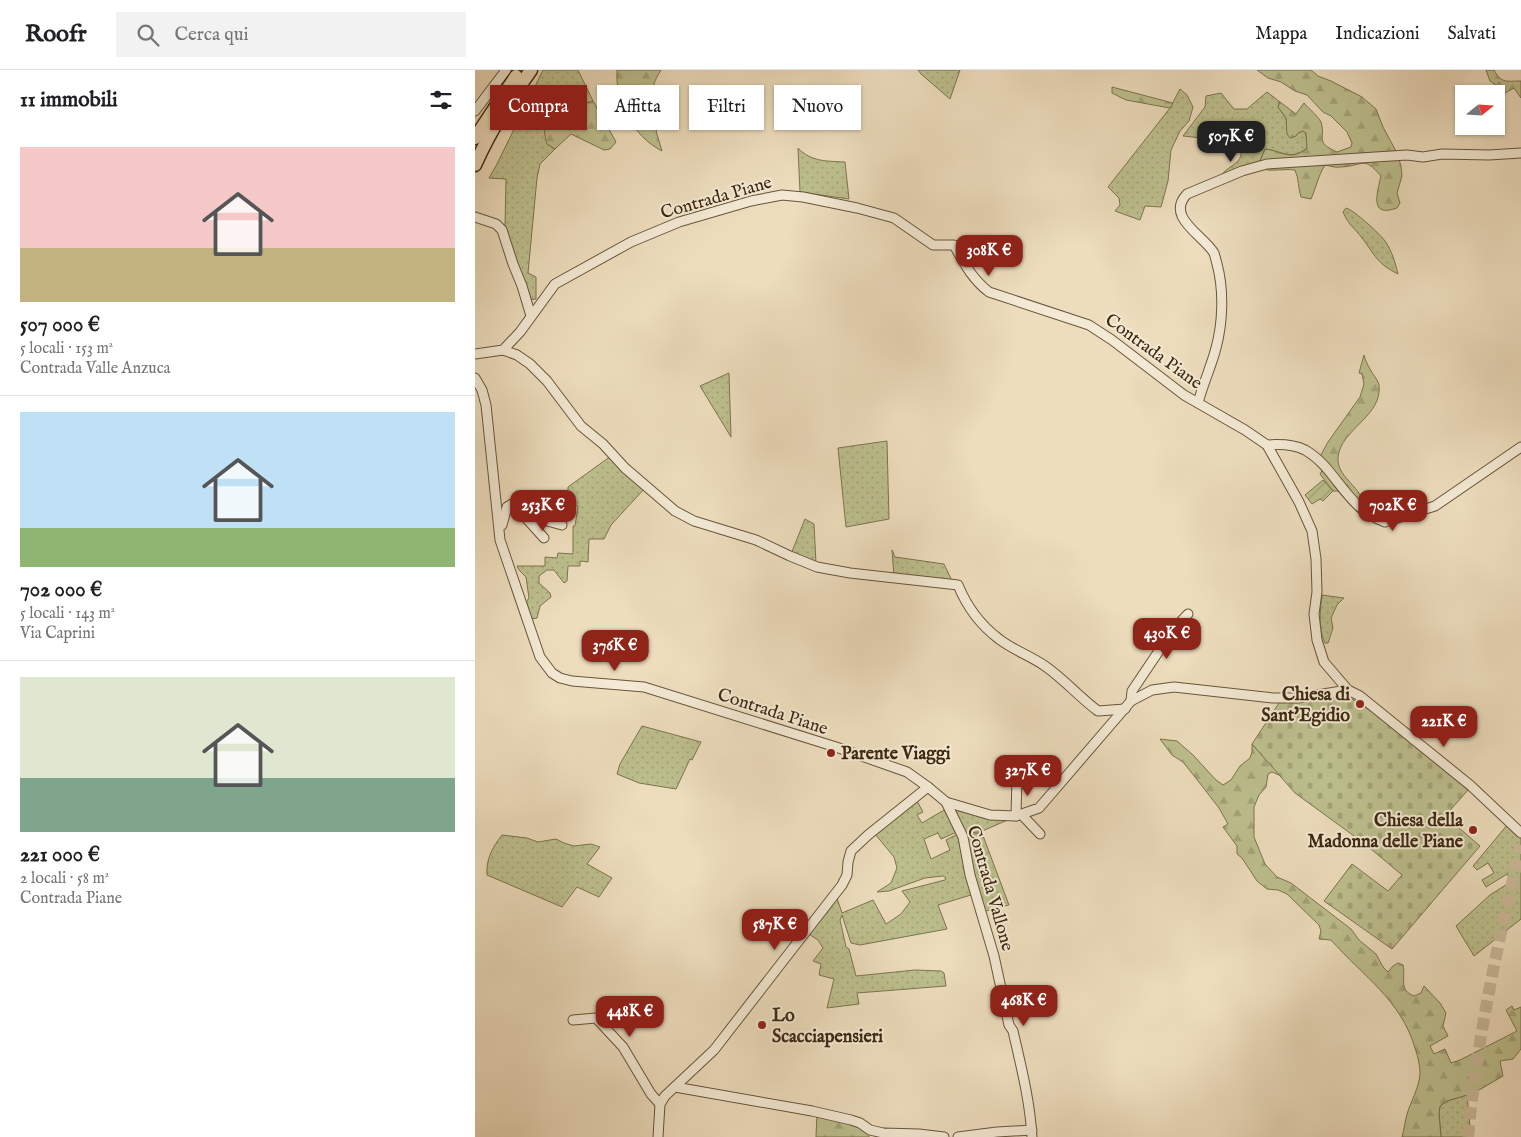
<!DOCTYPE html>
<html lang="it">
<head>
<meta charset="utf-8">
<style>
	:root { --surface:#fff; --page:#f2f2f2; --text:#202124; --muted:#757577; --line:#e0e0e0; --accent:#8f2418 }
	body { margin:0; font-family:"IM FELL English",serif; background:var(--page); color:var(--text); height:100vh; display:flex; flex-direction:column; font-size:19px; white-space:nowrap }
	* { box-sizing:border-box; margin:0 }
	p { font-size:16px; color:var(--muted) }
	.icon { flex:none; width:28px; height:28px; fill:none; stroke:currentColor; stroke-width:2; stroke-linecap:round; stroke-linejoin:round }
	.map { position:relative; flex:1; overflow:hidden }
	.drawer { display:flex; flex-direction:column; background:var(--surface); width:475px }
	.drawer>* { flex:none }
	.top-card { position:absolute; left:15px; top:15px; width:475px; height:45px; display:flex; gap:10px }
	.needle { width:32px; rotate:72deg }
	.tools { position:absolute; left:980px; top:15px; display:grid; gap:10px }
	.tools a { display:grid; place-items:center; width:50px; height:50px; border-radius:0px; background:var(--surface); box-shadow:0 1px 4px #0004; font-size:25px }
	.price { position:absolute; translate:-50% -42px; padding:0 11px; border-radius:10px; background:var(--accent); color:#fff; font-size:16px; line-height:32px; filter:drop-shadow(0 1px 2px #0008) }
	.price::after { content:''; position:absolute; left:50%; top:30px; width:15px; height:11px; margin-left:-8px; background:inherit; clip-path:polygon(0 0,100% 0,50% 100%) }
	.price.active { background:#222; color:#fff }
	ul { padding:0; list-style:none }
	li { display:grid; align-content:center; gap:10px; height:265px; padding:0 20px }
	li+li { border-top:1px solid var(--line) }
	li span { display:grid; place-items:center; height:155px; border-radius:0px; color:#555 }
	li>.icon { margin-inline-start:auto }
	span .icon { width:90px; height:90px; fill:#fffc; stroke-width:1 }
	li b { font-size:21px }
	h2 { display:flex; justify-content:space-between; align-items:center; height:60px; padding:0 20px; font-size:21px }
	.pill { padding:0 18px; border-radius:0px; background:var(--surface); box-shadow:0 1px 4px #0004; font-size:18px; line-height:45px }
	.pill.active { background:var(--accent); color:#fff }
	header { display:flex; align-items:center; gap:30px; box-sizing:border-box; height:70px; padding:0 25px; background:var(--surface); border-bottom:1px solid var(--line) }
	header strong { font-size:24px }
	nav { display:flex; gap:28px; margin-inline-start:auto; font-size:18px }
	.search { width:350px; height:45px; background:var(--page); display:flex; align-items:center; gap:12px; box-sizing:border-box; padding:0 18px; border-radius:0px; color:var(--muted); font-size:19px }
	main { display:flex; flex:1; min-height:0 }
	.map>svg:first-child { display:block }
</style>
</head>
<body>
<header>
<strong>Roofr</strong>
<div class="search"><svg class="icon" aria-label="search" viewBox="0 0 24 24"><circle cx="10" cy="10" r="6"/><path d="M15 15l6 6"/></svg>Cerca qui</div>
<nav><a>Mappa</a><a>Indicazioni</a><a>Salvati</a></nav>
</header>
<main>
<section class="drawer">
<h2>11 immobili<svg class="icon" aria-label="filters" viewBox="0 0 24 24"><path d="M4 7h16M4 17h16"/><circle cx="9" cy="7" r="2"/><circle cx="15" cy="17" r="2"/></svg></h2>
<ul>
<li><span style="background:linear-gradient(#f6c9c9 65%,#c2b280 0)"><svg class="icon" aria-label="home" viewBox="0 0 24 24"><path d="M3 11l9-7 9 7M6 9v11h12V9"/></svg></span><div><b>507 000 €</b><p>5 locali · 153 m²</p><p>Contrada Valle Anzuca</p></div></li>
<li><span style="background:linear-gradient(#bfe0f5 75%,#8fb573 0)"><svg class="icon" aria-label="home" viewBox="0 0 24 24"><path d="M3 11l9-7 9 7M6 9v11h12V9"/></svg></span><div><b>702 000 €</b><p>5 locali · 143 m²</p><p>Via Caprini</p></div></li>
<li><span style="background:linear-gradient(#dfe7d0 65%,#7fa58c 0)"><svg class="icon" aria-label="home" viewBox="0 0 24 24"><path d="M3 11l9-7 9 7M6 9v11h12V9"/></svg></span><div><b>221 000 €</b><p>2 locali · 58 m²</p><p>Contrada Piane</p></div></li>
</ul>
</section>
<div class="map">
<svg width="1046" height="1067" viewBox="0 0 1046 1067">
	<defs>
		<pattern id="grass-dots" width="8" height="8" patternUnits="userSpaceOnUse" patternTransform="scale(1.25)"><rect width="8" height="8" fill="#bdbf8e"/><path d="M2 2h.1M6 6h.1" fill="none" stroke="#a3a479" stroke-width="1.8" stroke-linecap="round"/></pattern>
		<pattern id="forest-firs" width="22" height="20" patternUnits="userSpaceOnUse" patternTransform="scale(1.25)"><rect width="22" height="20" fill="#bdbf8e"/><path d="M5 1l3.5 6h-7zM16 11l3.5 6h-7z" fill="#a3a479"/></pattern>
		<pattern id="cemetery-stones" width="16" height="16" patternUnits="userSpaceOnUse" patternTransform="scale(1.25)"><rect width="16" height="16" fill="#bdbf8e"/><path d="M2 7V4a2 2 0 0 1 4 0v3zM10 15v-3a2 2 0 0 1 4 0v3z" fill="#a3a479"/></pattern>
		<pattern id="garden-furrows" width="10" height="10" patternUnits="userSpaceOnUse" patternTransform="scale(1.25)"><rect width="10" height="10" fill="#bdbf8e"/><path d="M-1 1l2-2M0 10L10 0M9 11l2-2" fill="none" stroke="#a3a479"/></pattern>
	</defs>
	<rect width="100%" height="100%" fill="#edddbd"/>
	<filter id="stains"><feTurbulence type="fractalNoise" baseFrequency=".004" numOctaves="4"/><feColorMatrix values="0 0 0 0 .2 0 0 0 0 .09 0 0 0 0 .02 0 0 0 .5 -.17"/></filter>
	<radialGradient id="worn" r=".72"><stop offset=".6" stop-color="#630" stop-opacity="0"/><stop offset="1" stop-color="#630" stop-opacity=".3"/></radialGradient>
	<g fill="url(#grass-dots)" stroke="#7c744f">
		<path d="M68 0H103L118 31 111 34 72 74 80 79 65 94 62 108 53 203 61 207V229L53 230 30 157 31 109 14 108 22 94Z"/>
		<path d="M443 0H485L475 29 446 4Z"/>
		<path d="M705 19 712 25 718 37 714 51 705 61 696 80 693 111 686 137 670 136 665 150 640 141 645 135 644 128 633 117 695 38Z"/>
		<path d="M792 22 805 32 803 37 811 48 812 54 823 63 828 61 831 63 832 78C816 91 807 81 790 79L785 91 779 95 745 108C750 96 767 95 766 82L745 70 708 66 730 37 731 26 746 23 759 39H772Z"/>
		<path d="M323 78C336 92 352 91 370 92L374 129 325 122Z"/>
		<path d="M871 138C879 140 905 164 910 171 917 181 920 192 923 204 901 193 901 186 887 168 879 157 874 156 868 142Z"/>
		<path d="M254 303 256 367 225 316Z"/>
		<path d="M412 371 414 449 371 457 363 378Z"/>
		<path d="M136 386 171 417 136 455 129 469H114L113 492 105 491V496H93L92 511 89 513 79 500H72L64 506V513L75 523 76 527 65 536 62 548 57 549 51 532 54 528 51 507 44 500 42 496H70V487L82 488 83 483 98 484V456H100L103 436 87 433 79 434 76 448 61 442 93 420V417Z"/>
		<path d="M330 449 339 454 341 493 316 484Z"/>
		<path d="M417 480 420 487 469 494 478 513 419 506Z"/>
		<path d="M847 525 869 528 862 535 856 548 858 558 853 573H850C843 559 845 540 847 525Z"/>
		<path d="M167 656 226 672 217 690 215 689 201 719 164 713 142 704 145 694Z"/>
		<path d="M441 729 448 742 442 745 447 753 469 740 482 762 466 769 463 763 449 769 456 789 475 780 471 770 483 764 496 825 463 835 472 859 385 875 376 873 367 845 365 850 371 877 374 879 381 906 440 900 466 901 469 903 471 916 382 923 384 934 352 938 359 909 344 905 346 894 338 891 348 878 343 870 332 863 361 825 367 843 398 830 411 854 426 844 435 832 427 821 470 810 471 808 468 806 450 808 414 821 402 822 416 813 422 798 419 787 400 764Z"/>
		<path d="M479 738 535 749 505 762 489 763Z"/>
		<path d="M1033 754 1046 767V849L999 886 981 856 1015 825 1037 811 1032 804 1011 817 1007 810 1019 803 1013 793 1002 800 998 796Z"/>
		<path d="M507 763 534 835 507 842 489 765Z"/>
		<path d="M27 765 52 768 63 772 81 769 89 773 99 776 116 774 125 777 112 794 137 808 124 827 102 817 87 837 12 805C11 789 17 778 27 765Z"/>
		<path d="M992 1025 996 1067H966L964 1044 965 1036 972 1031Z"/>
	</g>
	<g fill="url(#forest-firs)" stroke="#7c744f">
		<path d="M142 0H186C173 20 175 34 188 54L181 61 187 81C158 66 140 33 142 0Z"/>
		<path d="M782 0H836L843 6 856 11 887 27 901 39 908 57 922 83 926 96 927 106 922 123 925 133 922 138C894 148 902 124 906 106 888 85 889 96 866 97 861 98 855 96 850 95 843 106 841 118 836 129L826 127C823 118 824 109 820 100 806 98 791 104 779 95L785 91 790 79C807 81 816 92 832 78L831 63 828 61 823 63 821 66 815 68 812 64 811 48 803 37 805 32 821 44 829 33C834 39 843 46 846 52 851 68 839 72 862 82L876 77 877 73 872 62 856 46 848 42 832 25 820 21 806 12 793 8Z"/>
		<path d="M1011 0H1019C1027 14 1031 11 1046 11V28L1039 18 1030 23 1024 12 1022 16 1015 11Z"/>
		<path d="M637 17 698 33 695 38 651 30 637 23Z"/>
		<path d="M118 31 141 72 135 79 129 80 96 64 80 79 72 74C60 41 96 38 118 31Z"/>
		<path d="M889 285C890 289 892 294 895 299 897 304 903 309 904 315 908 346 866 359 863 387 861 411 895 418 889 447L882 442 863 421H858L845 404 848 399 842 392 853 372 885 327 889 314 887 304 884 303Z"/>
		<path d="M685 669 702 671 718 685 741 710 748 715 756 710 765 696 775 688 777 682V674L806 706 797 702 793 704 791 717 784 725 779 737V767L790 794 802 807 816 813 876 859 884 870 901 884 908 897 913 902 918 896 923 893 928 895C931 908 923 920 939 926L946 923 949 916 965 933 971 943 968 956 973 966 955 976 959 984 970 979 976 993 985 990 1042 961 1031 940 1037 936 1039 940 1046 937V979L1038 989 1025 991 1028 1006 999 1023 972 1031 965 1036 964 1044 966 1067H927C929 1060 930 1052 932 1044 936 1031 944 1018 945 1004 945 995 943 987 940 978 926 930 888 906 856 870L844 869 846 861 844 855 812 824 803 820 792 819 782 811 767 788 762 784V776L748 757 753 754 744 738 720 707 708 692 697 685Z"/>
		<path d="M342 1043 381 1052 394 1061V1067H341Z"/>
	</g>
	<path fill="url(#cemetery-stones)" stroke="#7c744f" d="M871 625 899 643 993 720 970 746 1005 776 917 879 849 831 877 794 913 821 927 805 890 774 820 723 777 674 806 630Z"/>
	<path fill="url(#garden-furrows)" stroke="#7c744f" d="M848 410 858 421 848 431 845 429 837 434 830 425Z"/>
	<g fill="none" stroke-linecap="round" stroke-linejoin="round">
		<path stroke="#cab99a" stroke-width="12" stroke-dasharray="12 6" stroke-linecap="butt" d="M993 1067C1002 968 1023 872 1046 775"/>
		<g stroke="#68553b" stroke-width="11">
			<g id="minor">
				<path d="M0 41 31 0"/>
				<path d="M0 147 21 154 27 160 38 194 47 216 56 246"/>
				<path d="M28 280 42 285 55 294 72 311 106 356 128 374 150 398 200 441 219 451 281 470 315 486 342 497 375 503 483 515C492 537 504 554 524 569 538 580 556 586 570 596 590 610 604 627 623 641L650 639"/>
				<path d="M0 284 28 280 45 262 80 214 156 172 204 152 276 131 307 125 328 127 382 138 419 148 458 175H479C489 193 497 209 514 222L614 255 637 270 709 325 770 360 792 375 824 432 837 461 841 489 842 522 839 544 842 570 849 592 873 620 885 626 995 715 1046 763"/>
				<path d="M0 308 7 320 11 335 25 470 65 587 77 603 85 608 97 611 169 617 361 677 432 702 453 717 471 732 515 745 541 746 564 738 656 631 677 620 699 617 798 628H823L873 620"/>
				<path d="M723 333C728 314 736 297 741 278 748 252 749 220 742 194 741 190 740 186 739 183 728 165 690 147 712 124L767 101 792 94 932 85 948 87 967 84 1014 85 1046 83"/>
				<path d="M792 375C805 374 818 374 830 380 862 398 869 437 910 452L960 436 1046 377"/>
				<path d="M49 439 52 449 69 468"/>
				<path d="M27 455 32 437 37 434H43L61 448 87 455"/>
				<path d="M656 631 657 621 698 560 713 544"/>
				<path d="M537 703 542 706 541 746"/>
				<path d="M471 732 488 767 495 805 519 886 534 955 538 961C546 996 555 1031 557 1067"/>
				<path d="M547 745 565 764"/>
				<path d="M98 950 121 948 148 977 176 1024 185 1034"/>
				<path d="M200 1017 337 1041 376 1050 385 1053 395 1060 408 1063 444 1064 469 1067"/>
				<path d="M183 1067 185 1034 190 1026 239 980 367 815 372 805 373 792 376 781 393 765 453 717"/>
				<path d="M483 1067 522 1062 557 1060"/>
			</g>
		</g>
		<g stroke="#3c2810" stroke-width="15">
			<g id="highway">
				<path d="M0 68 41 6"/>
				<path d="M0 95C16 59 33 32 56 0"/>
			</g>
		</g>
		<use href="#minor" stroke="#f3e9d4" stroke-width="9"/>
		<use href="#highway" stroke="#edddbd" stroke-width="12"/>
	</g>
	<g fill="#8f2418" stroke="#f3e9d4" stroke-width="2">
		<circle cx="885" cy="634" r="5"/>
		<circle cx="356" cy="683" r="5"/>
		<circle cx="998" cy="760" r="5"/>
		<circle cx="287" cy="955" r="5"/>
	</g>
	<g text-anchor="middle" stroke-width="4" stroke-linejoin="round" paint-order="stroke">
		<g font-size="18" fill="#3c2810" stroke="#f3e9d4">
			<text transform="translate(241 127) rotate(-16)" y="6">Contrada Piane</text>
			<text transform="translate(679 281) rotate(36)" y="6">Contrada Piane</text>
			<text transform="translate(298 641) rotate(18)" y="6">Contrada Piane</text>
			<text transform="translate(516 818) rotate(74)" y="6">Contrada Vallone</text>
		</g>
		<g font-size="18" font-weight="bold" fill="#3c2810" stroke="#f3e9d4" text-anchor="end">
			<text x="875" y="630">Chiesa di<tspan x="875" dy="21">Sant'Egidio</tspan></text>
			<text x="366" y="689" text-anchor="start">Parente Viaggi</text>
			<text x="988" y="756">Chiesa della<tspan x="988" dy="21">Madonna delle Piane</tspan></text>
			<text x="297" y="951" text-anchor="start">Lo<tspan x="297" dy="21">Scacciapensieri</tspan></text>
		</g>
	</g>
	<rect width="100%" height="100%" filter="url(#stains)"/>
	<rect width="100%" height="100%" fill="url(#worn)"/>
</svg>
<div class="tools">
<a><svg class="needle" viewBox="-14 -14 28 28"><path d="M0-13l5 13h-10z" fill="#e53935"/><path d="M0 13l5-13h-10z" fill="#757577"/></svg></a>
</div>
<b class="price active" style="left:756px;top:93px">507K €</b>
<b class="price" style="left:514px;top:207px">308K €</b>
<b class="price" style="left:68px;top:462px">253K €</b>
<b class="price" style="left:918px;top:462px">702K €</b>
<b class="price" style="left:692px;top:590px">430K €</b>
<b class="price" style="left:140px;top:602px">376K €</b>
<b class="price" style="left:969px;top:678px">221K €</b>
<b class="price" style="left:553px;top:727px">327K €</b>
<b class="price" style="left:300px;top:881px">587K €</b>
<b class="price" style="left:549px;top:957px">468K €</b>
<b class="price" style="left:155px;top:968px">448K €</b>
<div class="top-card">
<a class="pill active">Compra</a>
<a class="pill">Affitta</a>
<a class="pill">Filtri</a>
<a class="pill">Nuovo</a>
</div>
</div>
</main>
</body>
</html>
